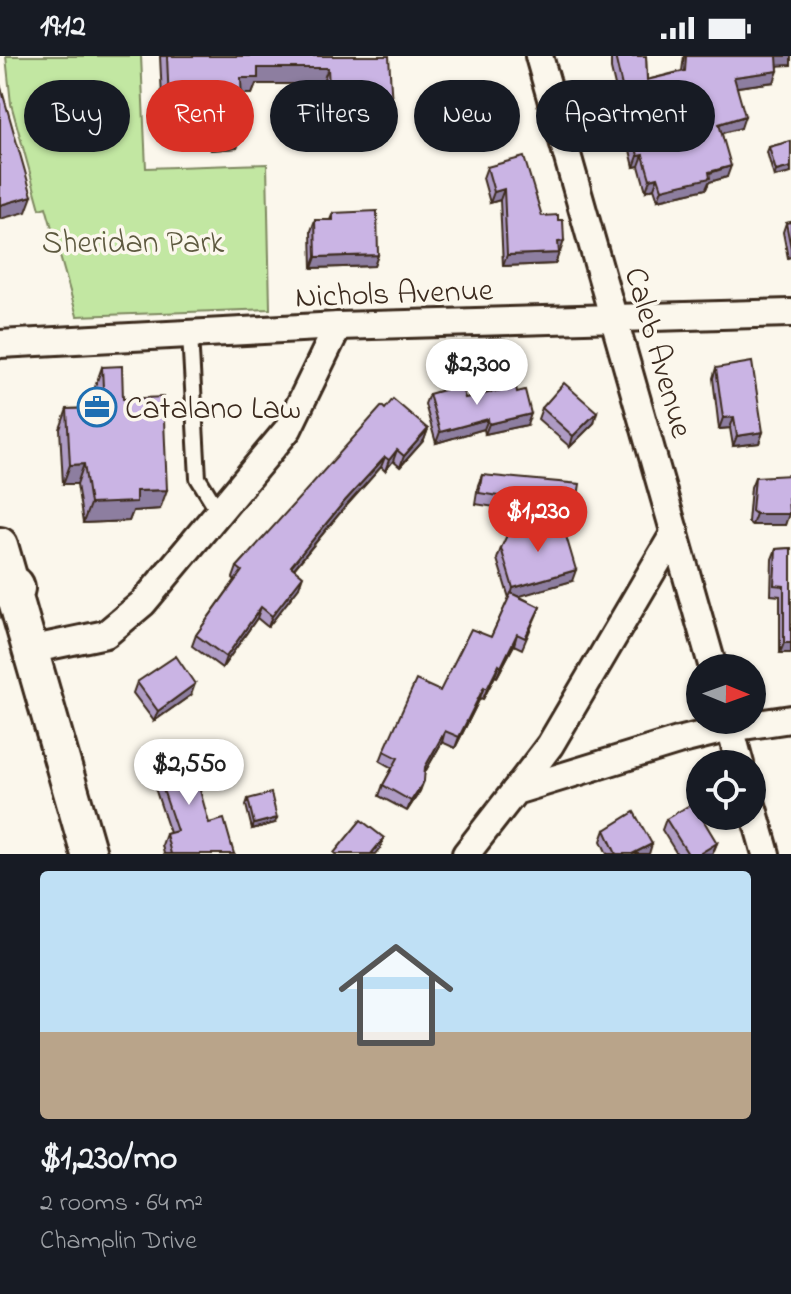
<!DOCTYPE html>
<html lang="en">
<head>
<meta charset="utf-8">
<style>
	:root { --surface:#171b24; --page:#20242c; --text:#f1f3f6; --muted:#9ea1a6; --line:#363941; --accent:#d93025 }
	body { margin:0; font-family:"Indie Flower",sans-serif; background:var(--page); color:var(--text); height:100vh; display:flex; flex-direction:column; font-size:30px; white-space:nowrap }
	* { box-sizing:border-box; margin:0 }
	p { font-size:26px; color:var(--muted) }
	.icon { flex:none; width:44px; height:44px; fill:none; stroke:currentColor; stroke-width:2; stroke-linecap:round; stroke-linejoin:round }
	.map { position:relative; height:798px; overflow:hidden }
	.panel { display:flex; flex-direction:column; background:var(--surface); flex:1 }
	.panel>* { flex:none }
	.banner { position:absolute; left:24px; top:24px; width:744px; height:72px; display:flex; gap:16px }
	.needle { width:52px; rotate:91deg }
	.buttons { position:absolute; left:686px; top:598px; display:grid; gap:16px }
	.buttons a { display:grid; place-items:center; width:80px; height:80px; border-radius:50%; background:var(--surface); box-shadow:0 2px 6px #0004; font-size:40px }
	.price { position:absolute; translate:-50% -68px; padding:0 18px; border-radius:28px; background:#fff; color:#222; font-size:26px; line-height:52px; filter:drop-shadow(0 2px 4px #0008) }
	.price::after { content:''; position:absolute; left:50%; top:48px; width:24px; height:18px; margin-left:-12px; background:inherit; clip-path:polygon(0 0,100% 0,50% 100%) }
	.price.on { background:var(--accent); color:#fff }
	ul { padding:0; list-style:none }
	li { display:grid; align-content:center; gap:16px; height:424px; padding:0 40px }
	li+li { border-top:2px solid var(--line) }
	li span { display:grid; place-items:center; height:248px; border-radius:8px; color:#555 }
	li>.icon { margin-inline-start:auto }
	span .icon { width:144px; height:144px; fill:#fffc; stroke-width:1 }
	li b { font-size:34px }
	.chip { padding:0 28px; border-radius:36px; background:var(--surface); box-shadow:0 2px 6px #0004; font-size:28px; line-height:72px }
	.chip.on { background:var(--accent); color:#fff }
	.status { display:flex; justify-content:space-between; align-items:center; height:56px; padding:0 40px; background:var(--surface); direction:ltr }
	.status svg { height:22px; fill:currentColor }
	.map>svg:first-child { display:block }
</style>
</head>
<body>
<div class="status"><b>19:12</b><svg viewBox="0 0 49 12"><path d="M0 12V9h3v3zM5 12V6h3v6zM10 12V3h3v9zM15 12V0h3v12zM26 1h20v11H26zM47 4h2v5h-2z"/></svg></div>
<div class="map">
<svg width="791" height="798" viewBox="0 0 791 798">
	<rect width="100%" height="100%" fill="#fbf7ec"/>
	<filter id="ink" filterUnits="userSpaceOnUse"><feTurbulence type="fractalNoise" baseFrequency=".0125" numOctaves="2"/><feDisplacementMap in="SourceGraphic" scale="16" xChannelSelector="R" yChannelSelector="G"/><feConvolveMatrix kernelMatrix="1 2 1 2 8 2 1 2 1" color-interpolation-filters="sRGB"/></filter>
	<g filter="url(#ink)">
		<path fill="#c2e7a2" stroke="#7e8860" stroke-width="2" d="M6 0H141L146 112 267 108 270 253 77 260 46 151 40 153 11 48Z"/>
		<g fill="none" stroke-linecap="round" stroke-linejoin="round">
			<g stroke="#3b2a1e" stroke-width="20">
				<path id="service" d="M190 278 198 422 219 456"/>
			</g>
			<g stroke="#3b2a1e" stroke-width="32">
				<g id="minor">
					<path d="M539 0 713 612"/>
					<path d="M0 288 338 270 791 257"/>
					<path d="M29 594 106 578 143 547 288 373 338 270"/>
					<path d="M728 664 740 708"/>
					<path d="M515 735 550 689 675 476"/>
					<path d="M752 749 766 798"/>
					<path d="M466 798 515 735 678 685 730 672 791 663"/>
				</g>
			</g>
			<g stroke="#3b2a1e" stroke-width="40">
				<path id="tertiary" d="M0 489 89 798"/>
			</g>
			<g stroke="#3b2a1e" stroke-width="50">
				<path id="motorway" d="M0 525 12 532"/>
			</g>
			<use href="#service" stroke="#fbf7ec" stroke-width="14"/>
			<use href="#minor" stroke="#fbf7ec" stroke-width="26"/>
			<use href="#tertiary" stroke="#fbf7ec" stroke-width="34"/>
			<use href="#motorway" stroke="#fbf7ec" stroke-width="44"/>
		</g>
		<g fill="#ae9bc4" stroke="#3b2a1e" stroke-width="2">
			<path d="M160 0H389L386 66 324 69 322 28H256L252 38H241L243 76 237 92 211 94 210 61 163 63Z"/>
			<path d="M611 0H646L647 24 682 15 684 0H791L778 10 774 26 737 31 741 72 722 77 727 121 709 126 706 133 658 144 654 132 646 135 639 110 634 111 611 13Z"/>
			<path d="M791 85V117L774 121 767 96 769 91Z"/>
			<path d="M487 111 542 160 560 196H559L555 208 503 210 500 144 490 147 483 122Z"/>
			<path d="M333 157 378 199 374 210 312 212 311 175 315 164H330Z"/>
			<path d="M791 166V201L788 202 783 176 786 167Z"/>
			<path d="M102 311 123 343 160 453 133 455 129 465 83 467 77 428H63L60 373 67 353 96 352 95 331Z"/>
			<path d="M716 312 763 376 759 387 733 390 730 372 719 373 713 322Z"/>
			<path d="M429 338 465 342 527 369 485 378 484 373 436 387 425 348Z"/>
			<path d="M542 352 594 367 570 391 538 363Z"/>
			<path d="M385 353 428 373 424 384 400 411 393 405 385 415 381 411 339 458 294 513 299 531 268 571 257 562 222 612 192 590 196 579 235 524 233 522 237 511Z"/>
			<path d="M482 419 576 452 572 463 475 448 478 429Z"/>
			<path d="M755 421 791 444 785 469H752L748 466 751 431Z"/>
			<path d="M501 492 572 525 518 540 540 551 522 593 514 589 497 621 495 620 483 643 480 642 455 692 442 686 425 716 420 735 407 755 379 740 383 729 392 712 380 705 384 695 491 581 509 542 497 503Z"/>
			<path d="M791 492V597H780V540L771 539 772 503 776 493Z"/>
			<path d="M137 626 191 639 154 665 133 637Z"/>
			<path d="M151 698 209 767 234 798H164L162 789 166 778 170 777 147 708Z"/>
			<path d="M248 743 275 767 252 773 246 749Z"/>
			<path d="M666 763 717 787 713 797 677 798 662 774Z"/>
			<path d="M605 774 649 798H607L601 785Z"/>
		</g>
		<g fill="#8d7ea0" stroke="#3b2a1e" stroke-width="2">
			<path d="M777 0H791V9L773 10Z"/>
			<path d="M258 12H328L322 28H256L252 38H235L241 22Z"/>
			<path d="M778 15 774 26 730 32 734 21Z"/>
			<path d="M216 45 210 61 163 63 169 48Z"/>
			<path d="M392 50 386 66 324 69 330 53Z"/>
			<path d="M745 60 741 72 715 79 719 68Z"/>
			<path d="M243 76 237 92 211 94 217 78Z"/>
			<path d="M643 99 639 110 634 111 638 100Z"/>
			<path d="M731 110 727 121 709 126 706 133 658 144 662 133Z"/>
			<path d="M791 111V117L774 121 776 115Z"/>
			<path d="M658 121 654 132 646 135 650 123Z"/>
			<path d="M504 133 500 144 490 147 494 136Z"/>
			<path d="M32 140 26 156 0 163V149Z"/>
			<path d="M564 185 560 196H554L558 186Z"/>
			<path d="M559 197 555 208 503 210 507 199Z"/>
			<path d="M378 199 374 210 312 212 316 201Z"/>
			<path d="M597 356 594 367 570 391 573 380Z"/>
			<path d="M531 358 527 369 485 378 489 368Z"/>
			<path d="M734 361 730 372 719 373 723 362Z"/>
			<path d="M488 363 484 373 436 387 440 376Z"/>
			<path d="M428 373 424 384 400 411 404 400Z"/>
			<path d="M763 376 759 387 733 390 737 380Z"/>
			<path d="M397 394 393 405 385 415 389 404Z"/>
			<path d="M385 401 381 411 339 458 287 521 291 510 343 447Z"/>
			<path d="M84 408 77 428H63L70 409Z"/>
			<path d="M167 434 160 453 133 455 129 465 83 467 90 448 136 435Z"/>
			<path d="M756 458H789L785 469H752Z"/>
			<path d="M576 514 572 525 510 543 513 532Z"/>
			<path d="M303 520 299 531 268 571 272 560Z"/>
			<path d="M261 551 257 562 222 612 226 601Z"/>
			<path d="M517 578 514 589 497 621 501 611Z"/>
			<path d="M784 587H791V597H780Z"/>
			<path d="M499 609 495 620 483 643 487 633Z"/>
			<path d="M195 628 191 639 154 665 158 655Z"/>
			<path d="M484 631 480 642 455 692 459 681Z"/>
			<path d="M445 675 442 686 422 721 425 711Z"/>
			<path d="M424 725 420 735 407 755 411 745Z"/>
			<path d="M277 762 275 767 252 773 254 768Z"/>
			<path d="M384 782 380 793 376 798H371Z"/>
			<path d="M717 787 712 798H699Z"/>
			<path d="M652 788 649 798H632Z"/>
		</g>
		<g fill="#cab4e4" stroke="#3b2a1e" stroke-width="2">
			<path d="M167 0H389L392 50 330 53 328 12H258V22H241L243 76 217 78 216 45 169 48Z"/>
			<path d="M615 0H646L647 24 685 15 686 0H777L778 15 734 21 745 60 719 68 731 110 709 116 710 122 662 133 658 121 650 123 643 99 638 100Z"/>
			<path d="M0 28 32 140 0 149Z"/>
			<path d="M791 85V111L776 115 769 91Z"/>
			<path d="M524 101 542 160 558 159V164H563L564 185 558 186 559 197 507 199 504 133 494 136 487 111Z"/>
			<path d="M377 155 378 199 316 201 315 164H333V157Z"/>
			<path d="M791 166V192L786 167Z"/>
			<path d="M752 306 763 376 737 380 734 361 723 362 716 312Z"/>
			<path d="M122 310 123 343 163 341 167 434 136 435V446L90 448 84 408 70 409 67 353 104 352 102 311Z"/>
			<path d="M564 327 597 356 573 380 542 352Z"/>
			<path d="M461 329 465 342 516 331 517 336 525 334 531 358 489 368 488 363 440 376 429 338Z"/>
			<path d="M393 343 428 373 404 400 397 394 389 404 385 401 343 447 291 510 303 520 272 560 261 551 226 601 196 579 242 515 237 511 382 350 385 353Z"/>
			<path d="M482 419 580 428 576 452 479 437Z"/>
			<path d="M791 419V442H788L789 458H756L752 455 755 421Z"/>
			<path d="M561 463 576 514 513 532 501 492 507 479Z"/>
			<path d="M791 492V587H784V530L774 529 776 493Z"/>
			<path d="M511 537 540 551 525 582 517 578 501 611 499 609 487 633 484 631 459 681 445 675 425 711 424 725 411 745 383 729 398 702 384 695 416 624 440 635 471 573 491 581Z"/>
			<path d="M176 600 195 628 158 655 137 626Z"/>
			<path d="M187 687 209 767 224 763 234 798H171L166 778 177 775 151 698Z"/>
			<path d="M271 737 277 762 254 768 248 743Z"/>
			<path d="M693 747 717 787 699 798H688L666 763Z"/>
			<path d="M634 756 652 788 632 798H616L605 774Z"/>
			<path d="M361 764 384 782 371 798H335L334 797Z"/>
		</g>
	</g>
	<defs>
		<g id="office-ring" transform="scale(2)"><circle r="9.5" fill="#fbf7ec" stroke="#1f6fb2" stroke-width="1.5"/><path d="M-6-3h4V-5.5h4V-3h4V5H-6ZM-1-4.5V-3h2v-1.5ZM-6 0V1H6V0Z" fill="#1f6fb2"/></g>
	</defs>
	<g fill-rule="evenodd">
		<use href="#office-ring" x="97" y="351"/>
	</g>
	<g text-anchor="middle" stroke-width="7" stroke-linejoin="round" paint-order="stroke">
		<g font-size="32" fill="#5d593f" stroke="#fbf7ec">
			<text x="133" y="196">Sheridan Park</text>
		</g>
		<g font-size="32" fill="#3b2a1e" stroke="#fbf7ec">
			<text transform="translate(394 236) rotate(-2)" y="11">Nichols Avenue</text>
			<text transform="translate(660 296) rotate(74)" y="11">Caleb Avenue</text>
		</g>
		<g font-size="32" fill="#3b2a1e" stroke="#fbf7ec" text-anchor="start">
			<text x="125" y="362">Catalano Law</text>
		</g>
	</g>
</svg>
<div class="buttons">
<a><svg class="needle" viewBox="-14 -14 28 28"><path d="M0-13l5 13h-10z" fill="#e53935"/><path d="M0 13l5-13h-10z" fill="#9ea1a6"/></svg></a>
<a><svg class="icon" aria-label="locate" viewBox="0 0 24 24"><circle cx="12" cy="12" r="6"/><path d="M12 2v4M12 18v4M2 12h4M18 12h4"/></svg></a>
</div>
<b class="price" style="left:477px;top:351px">$2,300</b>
<b class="price on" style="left:538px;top:498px">$1,230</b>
<b class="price" style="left:189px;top:751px">$2,550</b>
<div class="banner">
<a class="chip">Buy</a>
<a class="chip on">Rent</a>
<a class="chip">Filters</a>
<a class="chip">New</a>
<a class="chip">Apartment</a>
</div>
</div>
<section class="panel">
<ul>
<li><span style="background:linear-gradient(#bfe0f5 65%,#b9a48a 0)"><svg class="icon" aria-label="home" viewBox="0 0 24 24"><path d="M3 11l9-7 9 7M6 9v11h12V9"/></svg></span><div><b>$1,230/mo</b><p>2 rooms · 64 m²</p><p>Champlin Drive</p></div></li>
</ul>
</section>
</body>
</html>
